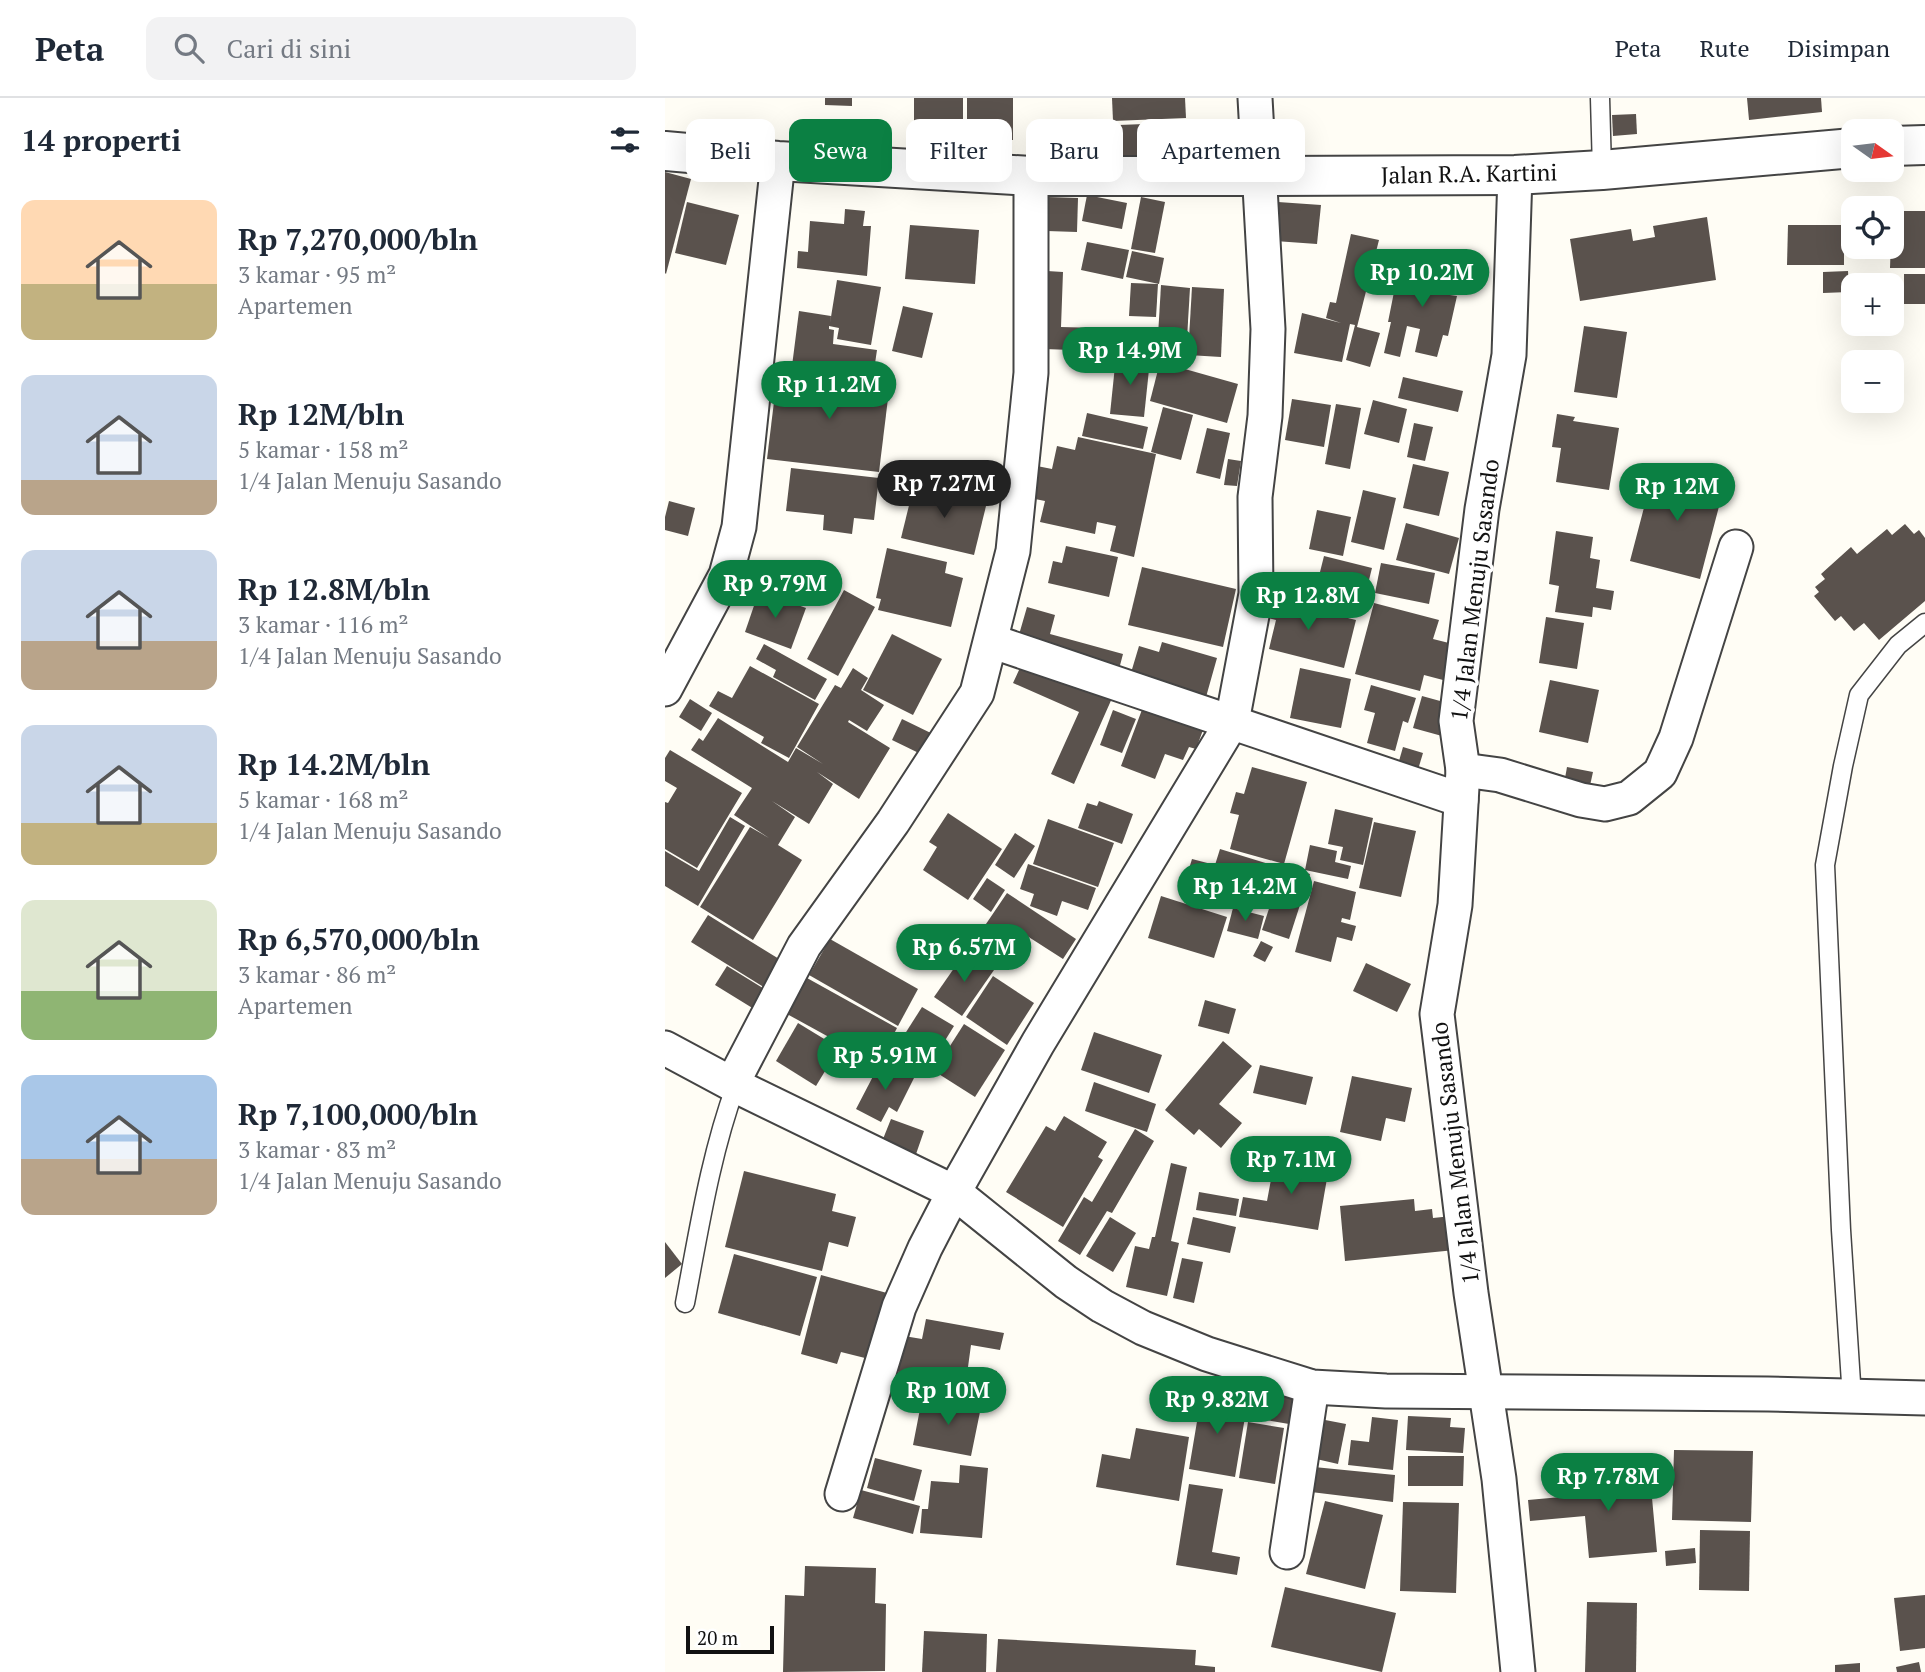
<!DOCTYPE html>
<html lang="id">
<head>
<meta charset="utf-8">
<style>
	:root { --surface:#fff; --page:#f2f2f3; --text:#1f2937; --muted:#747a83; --line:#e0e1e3; --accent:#0b8043 }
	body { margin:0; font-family:"PT Serif",serif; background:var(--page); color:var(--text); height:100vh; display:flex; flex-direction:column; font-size:26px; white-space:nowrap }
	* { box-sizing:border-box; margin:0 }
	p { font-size:23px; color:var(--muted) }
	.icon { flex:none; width:38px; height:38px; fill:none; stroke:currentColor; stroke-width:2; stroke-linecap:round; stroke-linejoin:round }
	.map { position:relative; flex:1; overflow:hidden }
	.drawer { display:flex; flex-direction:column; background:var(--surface); width:665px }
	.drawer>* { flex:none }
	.banner { position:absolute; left:21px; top:21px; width:665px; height:63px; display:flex; gap:14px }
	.needle { width:46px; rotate:104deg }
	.tools { position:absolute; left:1176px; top:21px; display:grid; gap:14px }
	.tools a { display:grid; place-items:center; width:63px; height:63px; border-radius:14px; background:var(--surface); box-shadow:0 7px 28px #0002; font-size:35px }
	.scale { position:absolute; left:21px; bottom:18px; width:88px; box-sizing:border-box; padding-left:7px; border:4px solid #111; border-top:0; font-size:19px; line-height:24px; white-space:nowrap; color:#111; -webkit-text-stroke:5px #fff; paint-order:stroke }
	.price { position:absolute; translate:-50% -60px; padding:0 16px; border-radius:24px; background:var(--accent); color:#fff; font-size:23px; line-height:46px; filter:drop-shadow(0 2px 4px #0008) }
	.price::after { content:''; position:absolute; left:50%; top:42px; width:21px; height:16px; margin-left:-10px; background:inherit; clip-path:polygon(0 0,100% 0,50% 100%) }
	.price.active { background:#222; color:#fff }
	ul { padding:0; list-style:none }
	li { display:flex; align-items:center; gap:21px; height:175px; padding:0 21px }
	li span { display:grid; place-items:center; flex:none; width:196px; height:140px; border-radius:14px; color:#555 }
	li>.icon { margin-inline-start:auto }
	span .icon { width:84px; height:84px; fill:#fffc; stroke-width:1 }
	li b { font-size:30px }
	h2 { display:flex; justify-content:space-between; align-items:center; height:84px; padding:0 21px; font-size:30px }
	.chip { padding:0 24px; border-radius:14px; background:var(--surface); box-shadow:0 7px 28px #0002; font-size:24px; line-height:63px }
	.chip.active { background:var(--accent); color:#fff }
	header { display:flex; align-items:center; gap:42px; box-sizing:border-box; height:98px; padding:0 35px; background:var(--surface); border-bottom:2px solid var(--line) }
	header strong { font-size:33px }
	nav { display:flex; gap:38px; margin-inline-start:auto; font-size:24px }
	.search { width:490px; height:63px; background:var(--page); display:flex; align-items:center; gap:18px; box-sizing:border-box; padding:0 24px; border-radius:14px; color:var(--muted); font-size:26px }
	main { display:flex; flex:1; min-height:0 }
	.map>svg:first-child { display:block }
</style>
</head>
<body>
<header>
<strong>Peta</strong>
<div class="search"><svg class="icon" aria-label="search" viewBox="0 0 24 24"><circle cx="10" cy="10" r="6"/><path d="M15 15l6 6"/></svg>Cari di sini</div>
<nav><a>Peta</a><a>Rute</a><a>Disimpan</a></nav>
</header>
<main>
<section class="drawer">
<h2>14 properti<svg class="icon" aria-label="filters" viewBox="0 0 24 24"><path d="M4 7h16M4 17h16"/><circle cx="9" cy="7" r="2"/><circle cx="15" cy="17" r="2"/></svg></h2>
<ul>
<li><span style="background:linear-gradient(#ffd9b3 60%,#c2b280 0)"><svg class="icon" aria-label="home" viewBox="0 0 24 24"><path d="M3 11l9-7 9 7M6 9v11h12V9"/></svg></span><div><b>Rp 7,270,000/bln</b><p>3 kamar · 95 m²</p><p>Apartemen</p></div></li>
<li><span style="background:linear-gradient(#c9d6e8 75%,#b9a48a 0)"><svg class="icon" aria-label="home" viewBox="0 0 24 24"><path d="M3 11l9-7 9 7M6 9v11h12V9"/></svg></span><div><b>Rp 12M/bln</b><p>5 kamar · 158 m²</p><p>1/4 Jalan Menuju Sasando</p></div></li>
<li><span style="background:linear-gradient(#c9d6e8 65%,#b9a48a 0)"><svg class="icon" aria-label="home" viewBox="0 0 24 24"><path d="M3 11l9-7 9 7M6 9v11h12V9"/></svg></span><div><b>Rp 12.8M/bln</b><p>3 kamar · 116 m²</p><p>1/4 Jalan Menuju Sasando</p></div></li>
<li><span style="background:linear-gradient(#c9d6e8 70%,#c2b280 0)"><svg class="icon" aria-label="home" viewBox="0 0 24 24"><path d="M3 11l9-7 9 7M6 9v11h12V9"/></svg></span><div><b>Rp 14.2M/bln</b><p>5 kamar · 168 m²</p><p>1/4 Jalan Menuju Sasando</p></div></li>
<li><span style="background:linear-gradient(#dfe7d0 65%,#8fb573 0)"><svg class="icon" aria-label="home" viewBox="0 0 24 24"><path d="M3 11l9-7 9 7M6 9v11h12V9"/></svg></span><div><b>Rp 6,570,000/bln</b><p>3 kamar · 86 m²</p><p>Apartemen</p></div></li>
<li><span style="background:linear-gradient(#a9c7e8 60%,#b9a48a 0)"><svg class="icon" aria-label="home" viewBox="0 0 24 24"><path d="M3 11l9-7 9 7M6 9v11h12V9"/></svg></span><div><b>Rp 7,100,000/bln</b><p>3 kamar · 83 m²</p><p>1/4 Jalan Menuju Sasando</p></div></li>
</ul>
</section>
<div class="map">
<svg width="1260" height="1574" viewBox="0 0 1260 1574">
	<rect width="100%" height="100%" fill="#fffdf5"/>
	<g fill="#5a524d">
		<path d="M160 0H187V8L160 7Z"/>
		<rect x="249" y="0" width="49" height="27"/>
		<path d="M302 0H348V42L302 43Z"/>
		<path d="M447 0H520L521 20 448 23Z"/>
		<path d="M1082 0H1156L1157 14 1084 22Z"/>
		<path d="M971 16 972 36 948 38 947 17Z"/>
		<path d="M556 23 557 56 455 59 454 27Z"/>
		<path d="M0 74 26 81 1 176 0 175Z"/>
		<path d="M422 97 462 105 457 131 417 123Z"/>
		<path d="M383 99 413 100 412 134 382 133Z"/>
		<path d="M476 99 500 104 490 155 466 151Z"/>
		<path d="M22 104 74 117 61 167 10 155Z"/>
		<path d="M613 104 656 107 652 146 610 143Z"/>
		<path d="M180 111 200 113 198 128H206L202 178 132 170 133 153 143 154 145 123 179 126Z"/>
		<path d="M1227 113H1260V170H1225Z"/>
		<path d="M1042 119 1051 182 915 203 905 141 966 131 968 143 990 139 988 128Z"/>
		<path d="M245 127 314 132 310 186 240 181Z"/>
		<path d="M1123 127H1179V167H1122Z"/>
		<path d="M686 136 714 142 692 229 715 235 705 269 681 262 690 227 685 226 677 264 629 255 637 215 676 225 661 220 665 204 671 205Z"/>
		<path d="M422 144 464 152 458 181 416 172Z"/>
		<path d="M467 153 499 160 494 186 461 179Z"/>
		<path d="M744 164 790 175 785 197 792 198 783 238 778 237 772 259 750 254 755 231 742 228 735 259 719 255 726 224H723L731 184 739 186Z"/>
		<path d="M382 173 398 174 396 229 435 230V253L379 251Z"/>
		<path d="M1183 173 1184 194 1158 195V174Z"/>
		<rect x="1239" y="176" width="21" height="30"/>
		<path d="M172 182 216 189 206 247 172 241 174 230 164 228V231L169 232 168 246 212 252 208 279 127 268 134 213 166 218 165 225Z"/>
		<path d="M466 185 493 186 491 219 464 218Z"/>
		<path d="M496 187 525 190 521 257 492 255Z"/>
		<path d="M527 189 559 191 556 259 523 257Z"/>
		<path d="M238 208 268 215 257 260 227 253Z"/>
		<path d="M919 228 962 234 952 300 909 294Z"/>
		<path d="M451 258 485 262 479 319 445 316Z"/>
		<path d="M495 264 573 286 562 325 485 303Z"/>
		<path d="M113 271 225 284 214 374 102 361Z"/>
		<path d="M738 279 798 293 793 314 733 300Z"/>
		<path d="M627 301 666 307 659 349 620 342Z"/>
		<path d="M708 302 742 311 734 345 699 336Z"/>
		<path d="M671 306 696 310 685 371 660 366Z"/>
		<path d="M498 309 528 317 516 362 486 354Z"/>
		<path d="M422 315 483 329 478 351 417 338Z"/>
		<path d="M892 316 910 319 908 323 954 330 944 392 891 384 896 350 887 349Z"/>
		<path d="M749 325 768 329 760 363 742 359Z"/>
		<path d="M542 330 565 335 555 381 531 375Z"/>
		<path d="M413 339 491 356 469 459 445 453 451 428 432 424 430 436 375 424 380 403 365 400 372 368 387 371 392 348 410 352Z"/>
		<path d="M563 361 576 363 572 388 559 387Z"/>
		<path d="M998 365 1039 376 1035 391 1057 397 1035 481 965 463 987 379 994 381Z"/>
		<path d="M748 366 784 374 774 418 738 410Z"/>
		<path d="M126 370 214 380 209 422 189 420 187 436 158 432 159 417 121 413Z"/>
		<path d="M249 387 322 404 309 457 236 440Z"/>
		<path d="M698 392 731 400 719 452 686 444Z"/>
		<path d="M4 403 30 410 23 438 0 432V419Z"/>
		<path d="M652 412 686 419 678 458 644 451Z"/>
		<path d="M741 425 794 440 784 476 731 462Z"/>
		<path d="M1240 426 1249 436 1254 432 1260 440V503L1214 542 1199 525 1189 533 1176 518 1170 523 1149 498 1154 494 1150 489 1160 481 1156 476 1186 449 1192 456 1222 431 1227 437Z"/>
		<path d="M891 433 928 439 925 460 935 462 931 490 949 493 946 512 928 509 927 519 890 514 894 488 884 486Z"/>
		<path d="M401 448 453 459 444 499 383 485 388 463 397 465Z"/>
		<path d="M222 450 282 464 280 475 298 480 286 529 213 512 216 501 211 500Z"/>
		<path d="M659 458 707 470 701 494 653 482Z"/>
		<path d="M716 465 770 475 764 506 710 495Z"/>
		<path d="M477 469 571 491 558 549 463 527Z"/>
		<path d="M646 483 694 495 688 518 640 505Z"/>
		<path d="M179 492 210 509 173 578 142 561Z"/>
		<path d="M94 493 141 510 126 551 80 534Z"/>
		<path d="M598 496 623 502 622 505 691 522 679 570 604 551 611 522 592 517Z"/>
		<path d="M709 505 774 522 768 541 788 546 778 582 759 577 755 593 690 576Z"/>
		<path d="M362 509 390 517 385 536 458 556 453 575 351 547Z"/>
		<path d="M881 519 919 525 912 571 874 565Z"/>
		<path d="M227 536 277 561 248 617 198 592Z"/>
		<path d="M497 544 552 560 541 599 465 578 474 548 494 554Z"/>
		<path d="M99 546 162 581 150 602 108 579 111 572 91 561Z"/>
		<path d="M360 559 448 598 409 686 386 676 414 614 348 585Z"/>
		<path d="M85 568 154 606 124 660 96 645 99 639 44 608 53 593 67 600Z"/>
		<path d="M188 570 203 580 196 592 219 607 202 633 184 622 183 624 225 650 194 701 152 674 168 686 144 726 107 703 130 719 113 747 137 762 88 842 35 809 85 729 104 740 69 717 87 690 26 652 34 640 38 643 53 620 123 664 131 650 158 666 132 649 170 587 176 590Z"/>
		<path d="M635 570 686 581 676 630 625 620Z"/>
		<path d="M885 582 934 592 923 645 874 634Z"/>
		<path d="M706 587 751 600 743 625 738 623 730 653 702 645 710 615 699 612Z"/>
		<path d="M757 598 786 606 777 638 748 630Z"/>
		<path d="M25 601 47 615 36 633 14 619Z"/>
		<path d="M478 609 538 632 531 651 524 649 518 662 500 656 490 681 456 668Z"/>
		<path d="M448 612 471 621 457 655 435 647Z"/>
		<path d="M237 621 272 638 262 659 227 642Z"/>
		<path d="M738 649 758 655 752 675 732 670Z"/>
		<path d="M5 652 77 695 32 770 0 751V704L3 705 12 690 0 683V660Z"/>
		<path d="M587 669 642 684 619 766 565 751 574 717 565 715 571 694 579 696Z"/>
		<path d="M902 669 928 674 924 692 899 686Z"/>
		<path d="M434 703 468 716 457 746 413 730 422 705 432 708Z"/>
		<path d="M670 711 708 720 698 767 675 762 678 749 663 746Z"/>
		<path d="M283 715 337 751 303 802 258 772 272 749 264 744Z"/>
		<path d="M65 719 80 728 33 808 0 788V753L34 773Z"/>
		<path d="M383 721 449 745 433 789 368 766Z"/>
		<path d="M709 724 751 733 736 799 694 790Z"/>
		<path d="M350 735 370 748 349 780 330 767Z"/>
		<path d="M645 747 672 753 670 764 686 768 683 781 640 772Z"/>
		<path d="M555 751 610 768 598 810 519 787 527 761 550 767Z"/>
		<path d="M363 766 431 790 423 812 397 803 392 818 365 808 369 796 355 791Z"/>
		<path d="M618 768 645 776 624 841 597 832Z"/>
		<path d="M322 780 340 792 326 814 308 801Z"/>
		<path d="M649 783 691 794 685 822 677 820 676 824 691 828 687 843 672 839 666 864 630 854Z"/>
		<path d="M342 795 411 841 398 861 359 836 335 872 304 851Z"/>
		<path d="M496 798 562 819 549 860 483 840Z"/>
		<path d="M568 810 599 818 593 841 562 833Z"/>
		<path d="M43 817 119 864 102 891 26 844Z"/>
		<path d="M165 841 253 891 233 928 144 877Z"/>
		<path d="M596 843 608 849 600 864 588 858Z"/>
		<path d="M301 853 329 872 297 918 269 899Z"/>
		<path d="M701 865 746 886 732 914 688 893Z"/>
		<path d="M62 868 101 892 89 911 50 887Z"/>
		<path d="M328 878 369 905 342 947 301 919Z"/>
		<path d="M142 880 232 930 213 966 122 916Z"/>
		<path d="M540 902 571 911 564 936 533 928Z"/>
		<path d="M257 909 289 928 268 962 236 942Z"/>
		<path d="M133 925 174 950 151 988 111 963Z"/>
		<path d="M299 926 340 952 310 999 269 973Z"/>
		<path d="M429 934 497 957 484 995 416 972Z"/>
		<path d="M558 943 587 968 554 1006 577 1025 556 1050 534 1031 529 1037 500 1012Z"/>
		<path d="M216 963 249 980 232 1014 224 1009 216 1024 191 1011Z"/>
		<path d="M595 967 648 979 641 1007 588 995Z"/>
		<path d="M687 978 747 990 740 1024 721 1020 716 1043 675 1034Z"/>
		<path d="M429 984 491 1006 482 1034 420 1013Z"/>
		<path d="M399 1018 442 1044 433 1059 438 1062 398 1129 341 1094 381 1028 390 1033Z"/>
		<path d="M226 1021 259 1033 250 1059 216 1046Z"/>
		<path d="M470 1031 489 1043 447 1115 442 1113 415 1157 393 1143 419 1099 427 1104Z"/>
		<path d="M610 1060 664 1069 653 1132 574 1119 578 1099 602 1103Z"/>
		<path d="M506 1065 522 1069 506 1143 514 1145 502 1198 461 1189 470 1148 484 1151 487 1139H490Z"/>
		<path d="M79 1073 171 1096 167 1113 191 1119 183 1149 164 1144 157 1173 60 1149Z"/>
		<path d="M534 1094 574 1101 571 1118 531 1112Z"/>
		<path d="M749 1101 750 1113 767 1111 768 1120 787 1118 790 1152 680 1163 675 1108Z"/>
		<path d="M445 1119 471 1135 448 1174 421 1158Z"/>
		<path d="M528 1119 571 1129 565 1155 522 1146Z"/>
		<path d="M0 1144 17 1166 0 1180Z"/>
		<path d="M69 1156 152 1179 135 1238 53 1215Z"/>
		<path d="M517 1160 538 1164 529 1205 508 1200Z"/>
		<path d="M156 1177 222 1195 204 1261 176 1254 172 1266 136 1256Z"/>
		<path d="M261 1221 339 1235 335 1252 306 1247 303 1269 332 1273 325 1308 248 1295 250 1280 233 1276 239 1238 257 1241Z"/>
		<path d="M538 1288 558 1292 555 1309 581 1313 570 1379 524 1371Z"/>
		<path d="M606 1295 628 1299 624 1326 601 1322Z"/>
		<path d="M269 1300 316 1309 306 1358 248 1347 255 1311 266 1314Z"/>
		<path d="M743 1318 786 1320 785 1329 800 1330 798 1355 741 1352Z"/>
		<path d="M707 1319 733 1322 728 1372 683 1367 686 1342 704 1344Z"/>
		<path d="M655 1321 681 1326 673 1366 647 1360Z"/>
		<path d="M583 1324 619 1330 610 1386 574 1380Z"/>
		<path d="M471 1330 524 1339 514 1403 431 1389 437 1356 465 1361Z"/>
		<path d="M1009 1352 1088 1353 1086 1424 1007 1422Z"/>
		<path d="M743 1358H799L798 1388H743Z"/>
		<path d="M210 1360 257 1372 249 1403 202 1390Z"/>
		<path d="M295 1367 323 1370 317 1440 255 1435 257 1411H263L266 1383 294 1385Z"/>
		<path d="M963 1368 964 1379 985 1378 992 1454 924 1460 920 1418 865 1423 863 1402 918 1397 916 1385 934 1383 933 1371Z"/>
		<path d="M649 1369 730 1377 728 1404 646 1394Z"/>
		<path d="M524 1386 558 1391 547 1454 575 1459 572 1477 511 1467Z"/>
		<path d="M196 1392 255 1408 248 1436 188 1420Z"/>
		<path d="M660 1403 718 1417 700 1491 641 1476Z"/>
		<path d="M738 1404 794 1405 791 1495 735 1493Z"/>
		<path d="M1035 1432 1085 1433 1084 1493 1034 1492Z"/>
		<path d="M1030 1450 1031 1465 1001 1468 1000 1453Z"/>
		<path d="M140 1468 211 1470 210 1505 221 1506 220 1573 118 1574 120 1497 139 1498Z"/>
		<path d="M620 1489 731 1515 717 1574 606 1549Z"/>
		<path d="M1260 1497V1550L1235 1553 1229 1500Z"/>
		<path d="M922 1504 972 1505 971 1574H920Z"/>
		<path d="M259 1533 322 1536 321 1574H257Z"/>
		<path d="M333 1541 531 1552 530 1567 550 1569V1574H331Z"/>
		<path d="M1254 1564 1256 1574H1232L1231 1569Z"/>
		<path d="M1195 1565V1574H1170V1567Z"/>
	</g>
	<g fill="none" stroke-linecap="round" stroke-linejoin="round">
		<g stroke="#444" stroke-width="21">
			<g id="service">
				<path d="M935 0 937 72"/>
				<path d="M20 1205C34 1132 45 1058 71 987"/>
				<path d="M1187 1300 1176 1132 1160 767 1178 668 1194 597 1233 547 1260 525"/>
			</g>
		</g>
		<g stroke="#444" stroke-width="37">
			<g id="minor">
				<path d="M850 77 844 257 817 411 791 623 798 672 790 807 772 916 806 1195 834 1381 853 1574"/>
				<path d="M326 543 796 702"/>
				<path d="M0 591 61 477 74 429 113 63"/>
				<path d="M798 672 835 677 916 702 940 706 964 700 995 675 1011 640 1071 449"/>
				<path d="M0 950 67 986 289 1094 401 1184 437 1208 478 1230 542 1256 647 1289 721 1293 1103 1296 1260 1300"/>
				<path d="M67 986 139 848 228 724 312 595 348 453 366 275V78"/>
				<path d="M177 1396 234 1209 260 1150 289 1094 373 945 567 624 591 496 590 399 600 318 603 231 590 0"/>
				<path d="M622 1454 647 1289"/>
			</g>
		</g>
		<g stroke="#444" stroke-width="42">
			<g id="tertiary">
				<path d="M1227 48 1260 47"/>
				<path d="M0 53 113 63 366 78H594L850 77 937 72 1188 50"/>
			</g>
		</g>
		<use href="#service" stroke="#fff" stroke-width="18"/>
		<use href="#minor" stroke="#fff" stroke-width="33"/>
		<use href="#tertiary" stroke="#fff" stroke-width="38"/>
	</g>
	<g text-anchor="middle" stroke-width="7" stroke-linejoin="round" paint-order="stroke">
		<g font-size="23" fill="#111" stroke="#fff">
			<text transform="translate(804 76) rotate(-1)" y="8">Jalan R.A. Kartini</text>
			<text transform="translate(810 492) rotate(-83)" y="8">1/4 Jalan Menuju Sasando</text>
			<text transform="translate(790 1055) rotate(-97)" y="8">1/4 Jalan Menuju Sasando</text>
		</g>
	</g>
</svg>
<div class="tools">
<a><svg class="needle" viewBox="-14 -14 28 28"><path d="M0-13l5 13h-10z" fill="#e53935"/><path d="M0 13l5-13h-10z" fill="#747a83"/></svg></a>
<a><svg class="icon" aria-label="locate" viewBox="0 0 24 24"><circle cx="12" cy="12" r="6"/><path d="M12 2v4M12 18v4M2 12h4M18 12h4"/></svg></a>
<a>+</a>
<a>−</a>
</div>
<div class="scale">20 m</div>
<b class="price" style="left:757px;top:211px">Rp 10.2M</b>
<b class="price" style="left:465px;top:289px">Rp 14.9M</b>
<b class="price" style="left:164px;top:323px">Rp 11.2M</b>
<b class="price active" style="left:279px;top:422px">Rp 7.27M</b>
<b class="price" style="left:1012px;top:425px">Rp 12M</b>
<b class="price" style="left:110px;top:522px">Rp 9.79M</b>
<b class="price" style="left:643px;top:534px">Rp 12.8M</b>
<b class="price" style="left:580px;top:825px">Rp 14.2M</b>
<b class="price" style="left:299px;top:886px">Rp 6.57M</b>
<b class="price" style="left:220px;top:994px">Rp 5.91M</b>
<b class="price" style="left:626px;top:1098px">Rp 7.1M</b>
<b class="price" style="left:283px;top:1329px">Rp 10M</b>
<b class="price" style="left:552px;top:1338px">Rp 9.82M</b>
<b class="price" style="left:943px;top:1415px">Rp 7.78M</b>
<div class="banner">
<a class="chip">Beli</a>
<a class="chip active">Sewa</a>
<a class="chip">Filter</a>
<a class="chip">Baru</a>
<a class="chip">Apartemen</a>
</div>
</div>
</main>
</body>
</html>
